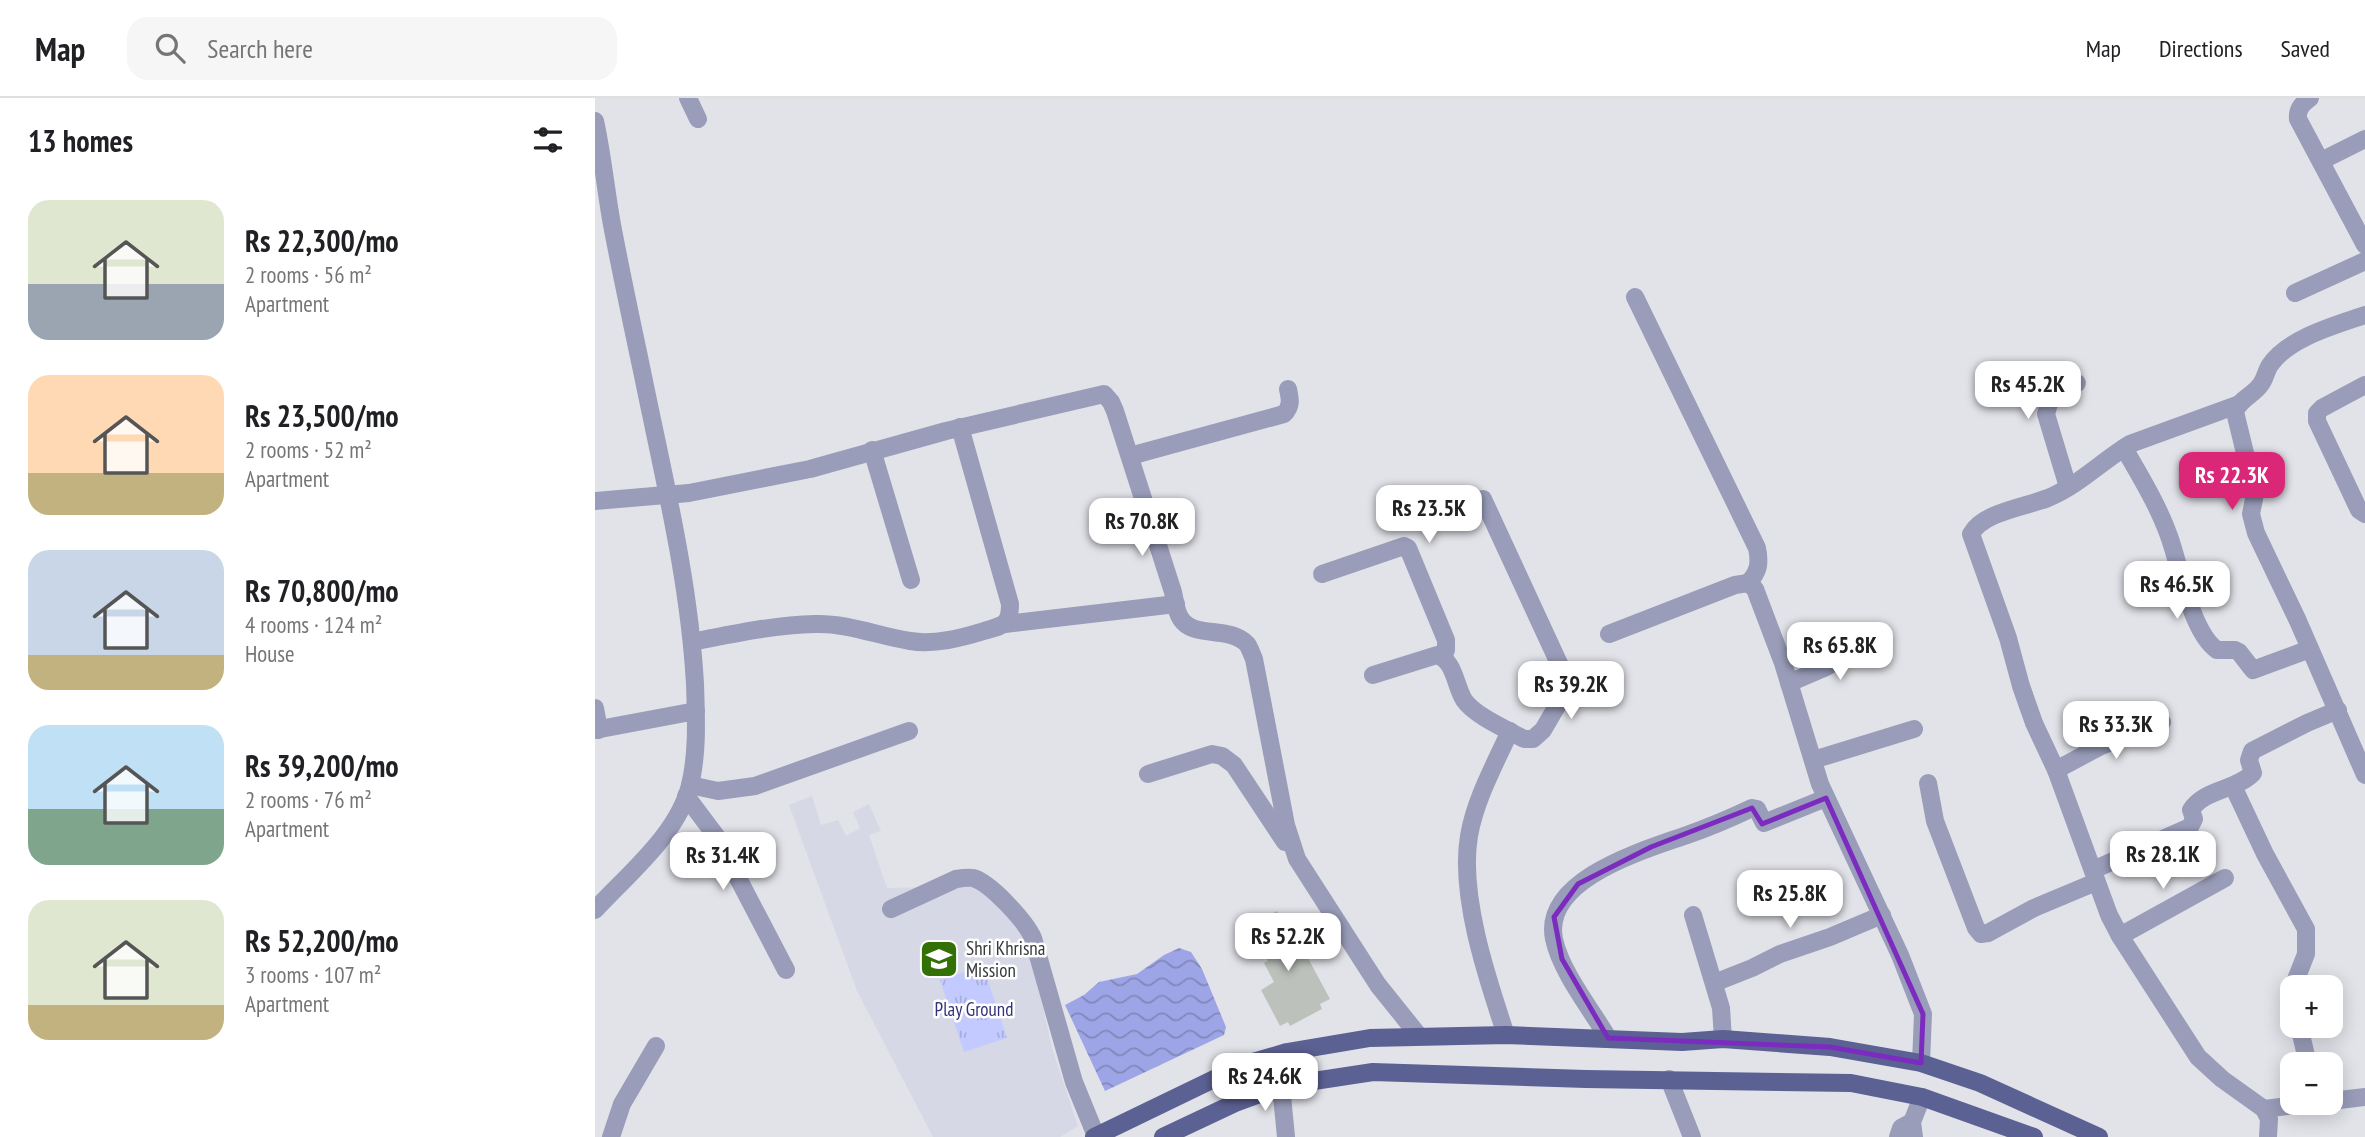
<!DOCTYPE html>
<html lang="en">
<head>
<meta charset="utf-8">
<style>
	:root { --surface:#fff; --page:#f6f6f6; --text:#202124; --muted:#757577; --line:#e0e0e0; --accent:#db2777 }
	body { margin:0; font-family:"PT Sans Narrow",sans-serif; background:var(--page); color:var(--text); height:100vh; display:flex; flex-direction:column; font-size:26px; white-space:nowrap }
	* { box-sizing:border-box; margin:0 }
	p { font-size:23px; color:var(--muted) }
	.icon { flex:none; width:38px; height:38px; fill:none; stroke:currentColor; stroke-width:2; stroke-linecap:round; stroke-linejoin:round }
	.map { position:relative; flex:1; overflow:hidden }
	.drawer { display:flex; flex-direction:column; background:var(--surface); width:595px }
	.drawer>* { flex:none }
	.tools { position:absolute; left:1685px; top:877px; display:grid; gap:14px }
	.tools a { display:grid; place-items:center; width:63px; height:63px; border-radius:14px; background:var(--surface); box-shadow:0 4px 18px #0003; font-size:35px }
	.price { position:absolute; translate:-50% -60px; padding:0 16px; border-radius:14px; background:#fff; color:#222; font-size:23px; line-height:46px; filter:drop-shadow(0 2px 4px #0008) }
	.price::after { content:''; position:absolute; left:50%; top:42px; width:21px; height:16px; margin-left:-10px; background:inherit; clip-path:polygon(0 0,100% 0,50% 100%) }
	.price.active { background:var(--accent); color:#fff }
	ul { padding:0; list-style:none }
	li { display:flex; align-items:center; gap:21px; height:175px; padding:0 28px }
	li span { display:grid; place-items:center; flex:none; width:196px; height:140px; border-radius:21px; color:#555 }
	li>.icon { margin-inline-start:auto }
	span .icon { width:84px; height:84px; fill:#fffc; stroke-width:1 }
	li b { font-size:30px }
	h2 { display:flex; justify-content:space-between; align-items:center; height:84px; padding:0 28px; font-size:30px }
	header { display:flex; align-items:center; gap:42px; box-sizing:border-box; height:98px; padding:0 35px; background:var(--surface); border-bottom:2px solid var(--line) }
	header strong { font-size:33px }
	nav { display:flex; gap:38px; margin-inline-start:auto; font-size:24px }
	.search { width:490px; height:63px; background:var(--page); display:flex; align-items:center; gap:18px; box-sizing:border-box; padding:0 24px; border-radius:21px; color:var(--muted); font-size:26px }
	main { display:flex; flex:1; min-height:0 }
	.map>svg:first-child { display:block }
</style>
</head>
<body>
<header>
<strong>Map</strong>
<div class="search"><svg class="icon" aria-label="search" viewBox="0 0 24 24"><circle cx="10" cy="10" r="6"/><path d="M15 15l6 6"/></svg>Search here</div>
<nav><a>Map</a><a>Directions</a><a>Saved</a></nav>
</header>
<main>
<section class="drawer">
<h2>13 homes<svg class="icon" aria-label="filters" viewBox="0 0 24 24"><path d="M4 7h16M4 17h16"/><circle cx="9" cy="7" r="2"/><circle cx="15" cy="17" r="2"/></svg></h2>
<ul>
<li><span style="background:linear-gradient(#dfe7d0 60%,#9aa5b1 0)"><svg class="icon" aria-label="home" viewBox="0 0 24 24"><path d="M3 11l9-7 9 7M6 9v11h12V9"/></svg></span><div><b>Rs 22,300/mo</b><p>2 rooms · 56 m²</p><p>Apartment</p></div></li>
<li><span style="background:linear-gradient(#ffd9b3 70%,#c2b280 0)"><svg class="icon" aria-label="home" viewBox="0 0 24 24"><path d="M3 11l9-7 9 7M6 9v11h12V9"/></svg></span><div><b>Rs 23,500/mo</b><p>2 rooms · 52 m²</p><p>Apartment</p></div></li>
<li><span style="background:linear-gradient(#c9d6e8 75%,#c2b280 0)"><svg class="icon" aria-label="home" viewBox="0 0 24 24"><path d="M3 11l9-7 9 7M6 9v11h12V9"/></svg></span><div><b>Rs 70,800/mo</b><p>4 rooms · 124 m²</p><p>House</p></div></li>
<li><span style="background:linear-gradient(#bfe0f5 60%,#7fa58c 0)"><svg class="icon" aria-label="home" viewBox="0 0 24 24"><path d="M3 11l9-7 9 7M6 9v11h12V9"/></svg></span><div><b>Rs 39,200/mo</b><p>2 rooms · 76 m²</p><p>Apartment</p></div></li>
<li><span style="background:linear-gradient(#dfe7d0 75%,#c2b280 0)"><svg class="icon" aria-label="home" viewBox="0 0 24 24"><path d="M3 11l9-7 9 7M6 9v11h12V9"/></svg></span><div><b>Rs 52,200/mo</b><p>3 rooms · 107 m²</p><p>Apartment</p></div></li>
</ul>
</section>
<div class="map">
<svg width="1770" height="1039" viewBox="0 0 1770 1039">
	<defs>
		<pattern id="park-tufts" width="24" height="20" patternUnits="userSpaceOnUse" patternTransform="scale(1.75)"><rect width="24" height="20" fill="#c3caff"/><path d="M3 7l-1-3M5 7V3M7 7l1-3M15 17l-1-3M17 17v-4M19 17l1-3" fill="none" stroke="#a8aedb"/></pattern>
		<pattern id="water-waves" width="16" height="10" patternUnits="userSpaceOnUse" patternTransform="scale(1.75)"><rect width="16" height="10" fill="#9ea5e6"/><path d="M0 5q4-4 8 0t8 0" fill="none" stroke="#8287bb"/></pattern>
	</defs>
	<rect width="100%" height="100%" fill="#e2e3e9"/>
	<path fill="#d6d8e5" d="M217 698 226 727 243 722 251 738 265 730 258 714 274 706 286 733 274 737 292 790 386 788 430 828 457 950 483 1028 465 1039H338L262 893 194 707Z"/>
	<path fill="url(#park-tufts)" d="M388 868 412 940 369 954 345 882Z"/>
	<path fill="url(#water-waves)" d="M584 850 596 854 607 871 631 929 629 937 510 993 470 907 489 897 504 884 542 876 569 857Z"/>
	<path fill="#bdc1bc" d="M682 813 695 838 700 836 735 901 725 906 727 911 695 928 693 924 685 928 666 892 679 884 669 865 673 863 654 827Z"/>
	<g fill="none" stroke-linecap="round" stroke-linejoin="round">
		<g stroke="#999db9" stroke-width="18">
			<path d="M93 0 103 21"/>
			<path d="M1715 0C1707 6 1702 11 1703 21L1770 147"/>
			<path d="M0 23C8 59 11 96 18 132 27 179 37 226 47 273 68 377 94 480 100 586 101 619 103 654 95 687 83 736 33 776 0 812"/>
			<path d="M1726 63 1770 41"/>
			<path d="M1700 195 1770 163"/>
			<path d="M1040 199 1162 450C1165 465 1164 474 1153 485"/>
			<path d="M1770 217C1741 227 1693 240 1675 267 1671 273 1670 281 1666 286 1659 297 1644 301 1640 314L1660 396 1656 416 1661 435 1703 523 1770 677"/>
			<path d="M1770 287 1727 310 1722 315V323L1764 412 1770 416"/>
			<path d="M1642 307 1535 346C1507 363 1484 387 1453 400 1430 409 1388 414 1376 436L1413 540 1426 588 1439 625 1461 672 1514 817 1525 838 1603 959 1627 981 1669 1011 1674 1021 1673 1039"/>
			<path d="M1529 350C1545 378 1563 407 1574 438 1585 468 1596 534 1622 552H1640L1644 554 1658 572 1715 551"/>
			<path d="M277 352 316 482"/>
			<path d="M535 358 689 316C697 308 695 301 693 291"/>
			<path d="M1473 389 1451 316 1456 299 1482 285"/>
			<path d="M0 403 94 395 215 371 351 333 509 296 516 304 520 313 578 494C580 503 581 514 586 521 599 541 633 527 652 546 655 550 657 557 659 561L691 727 702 761 783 887 824 938"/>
			<path d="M727 476 809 448 813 450 851 542V552L848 559"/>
			<path d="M410 526 581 506"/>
			<path d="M1014 536 1140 487 1153 485 1160 491 1188 565 1225 686 1305 857 1328 916 1326 965"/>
			<path d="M97 544C137 536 179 527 220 526 253 525 283 538 315 543 340 547 366 540 389 533 408 527 415 528 415 506L365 329"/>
			<path d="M778 577 842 557C860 563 860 588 869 602 880 618 913 632 929 641H938L948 632 969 596 967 572 888 401"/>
			<path d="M1194 585 1229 570 1278 544"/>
			<path d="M0 610 4 632"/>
			<path d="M0 632 101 613"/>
			<path d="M1218 662 1319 631"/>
			<path d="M1461 672 1504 649 1567 624"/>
			<path d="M553 676 617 656 627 658 639 667 690 744"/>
			<path d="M1333 685 1340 723 1381 830 1386 836 1393 835 1439 810 1501 784"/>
			<path d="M95 687 123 693 160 688 314 633"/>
			<path d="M1638 688 1670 756 1711 831V856L1698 889"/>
			<path d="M91 698 121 738 191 872"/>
			<path d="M1498 772 1595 729 1599 721 1596 712C1609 691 1642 692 1658 675L1654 662 1657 653 1712 625 1743 612"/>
			<path d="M296 811 361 781C367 780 373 779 378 780 396 785 431 824 438 840L479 984 501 1038"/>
			<path d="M1098 817 1126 910 1128 941"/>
			<path d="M1525 838 1630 780"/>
			<path d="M1119 885 1157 870 1185 856 1235 839 1287 817"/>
			<path d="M1698 890 1695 895 1698 915"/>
			<path d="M1704 928 1713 966"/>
			<path d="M911 937C892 880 864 797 874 738 880 702 900 666 915 633"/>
			<path d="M1013 940C996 911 966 874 959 841 947 781 1050 752 1092 737 1115 729 1136 720 1157 710L1162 711 1169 725 1231 700"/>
			<path d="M1074 981 1097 1039"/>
			<path d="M686 988 691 1039"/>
			<path d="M1736 1003 1770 999"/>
			<path d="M1669 1011 1725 1004"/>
			<path d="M16 1039 27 1006 61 948"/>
			<path d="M1303 1039 1306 1030 1317 1024"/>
			<path d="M1319 1039 1317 1024 1327 999"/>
		</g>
		<g stroke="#5c6193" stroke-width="18">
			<path d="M499 1039 648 967 692 954 775 940 911 937 1087 944 1128 941 1235 949 1326 965 1385 985 1504 1039"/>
			<path d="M568 1039 640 1005 686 988 778 974 991 981 1256 985 1327 999 1439 1039"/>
		</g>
	</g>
	<path fill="none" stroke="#7b2cbf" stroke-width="5" stroke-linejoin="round" d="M1231 700 1328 916 1326 965 1235 949 1013 940 967 861 959 819 983 786 1056 749 1157 710 1167 726Z"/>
	<defs>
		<g id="school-square" transform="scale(2.0125)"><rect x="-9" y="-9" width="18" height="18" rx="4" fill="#337106" stroke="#fff"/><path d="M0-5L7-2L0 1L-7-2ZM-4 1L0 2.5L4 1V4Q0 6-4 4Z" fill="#fff"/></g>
	</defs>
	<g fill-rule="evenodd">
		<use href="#school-square" x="344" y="861"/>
	</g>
	<g text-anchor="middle" stroke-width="5" stroke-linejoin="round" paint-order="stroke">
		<g font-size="19" fill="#363739" stroke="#fff" text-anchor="start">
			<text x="371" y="857">Shri Khrisna<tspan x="371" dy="22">Mission</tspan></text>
		</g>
		<g font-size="19" fill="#32317c" stroke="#fff">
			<text x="379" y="918">Play Ground</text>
		</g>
	</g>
</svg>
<div class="tools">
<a>+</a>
<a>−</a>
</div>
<b class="price" style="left:1433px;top:323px">Rs 45.2K</b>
<b class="price active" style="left:1637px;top:414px">Rs 22.3K</b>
<b class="price" style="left:834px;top:447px">Rs 23.5K</b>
<b class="price" style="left:547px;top:460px">Rs 70.8K</b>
<b class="price" style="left:1582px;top:523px">Rs 46.5K</b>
<b class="price" style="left:1245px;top:584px">Rs 65.8K</b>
<b class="price" style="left:976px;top:623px">Rs 39.2K</b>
<b class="price" style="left:1521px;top:663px">Rs 33.3K</b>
<b class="price" style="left:1568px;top:793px">Rs 28.1K</b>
<b class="price" style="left:128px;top:794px">Rs 31.4K</b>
<b class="price" style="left:1195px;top:832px">Rs 25.8K</b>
<b class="price" style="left:693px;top:875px">Rs 52.2K</b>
<b class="price" style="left:670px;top:1015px">Rs 24.6K</b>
</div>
</main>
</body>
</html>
